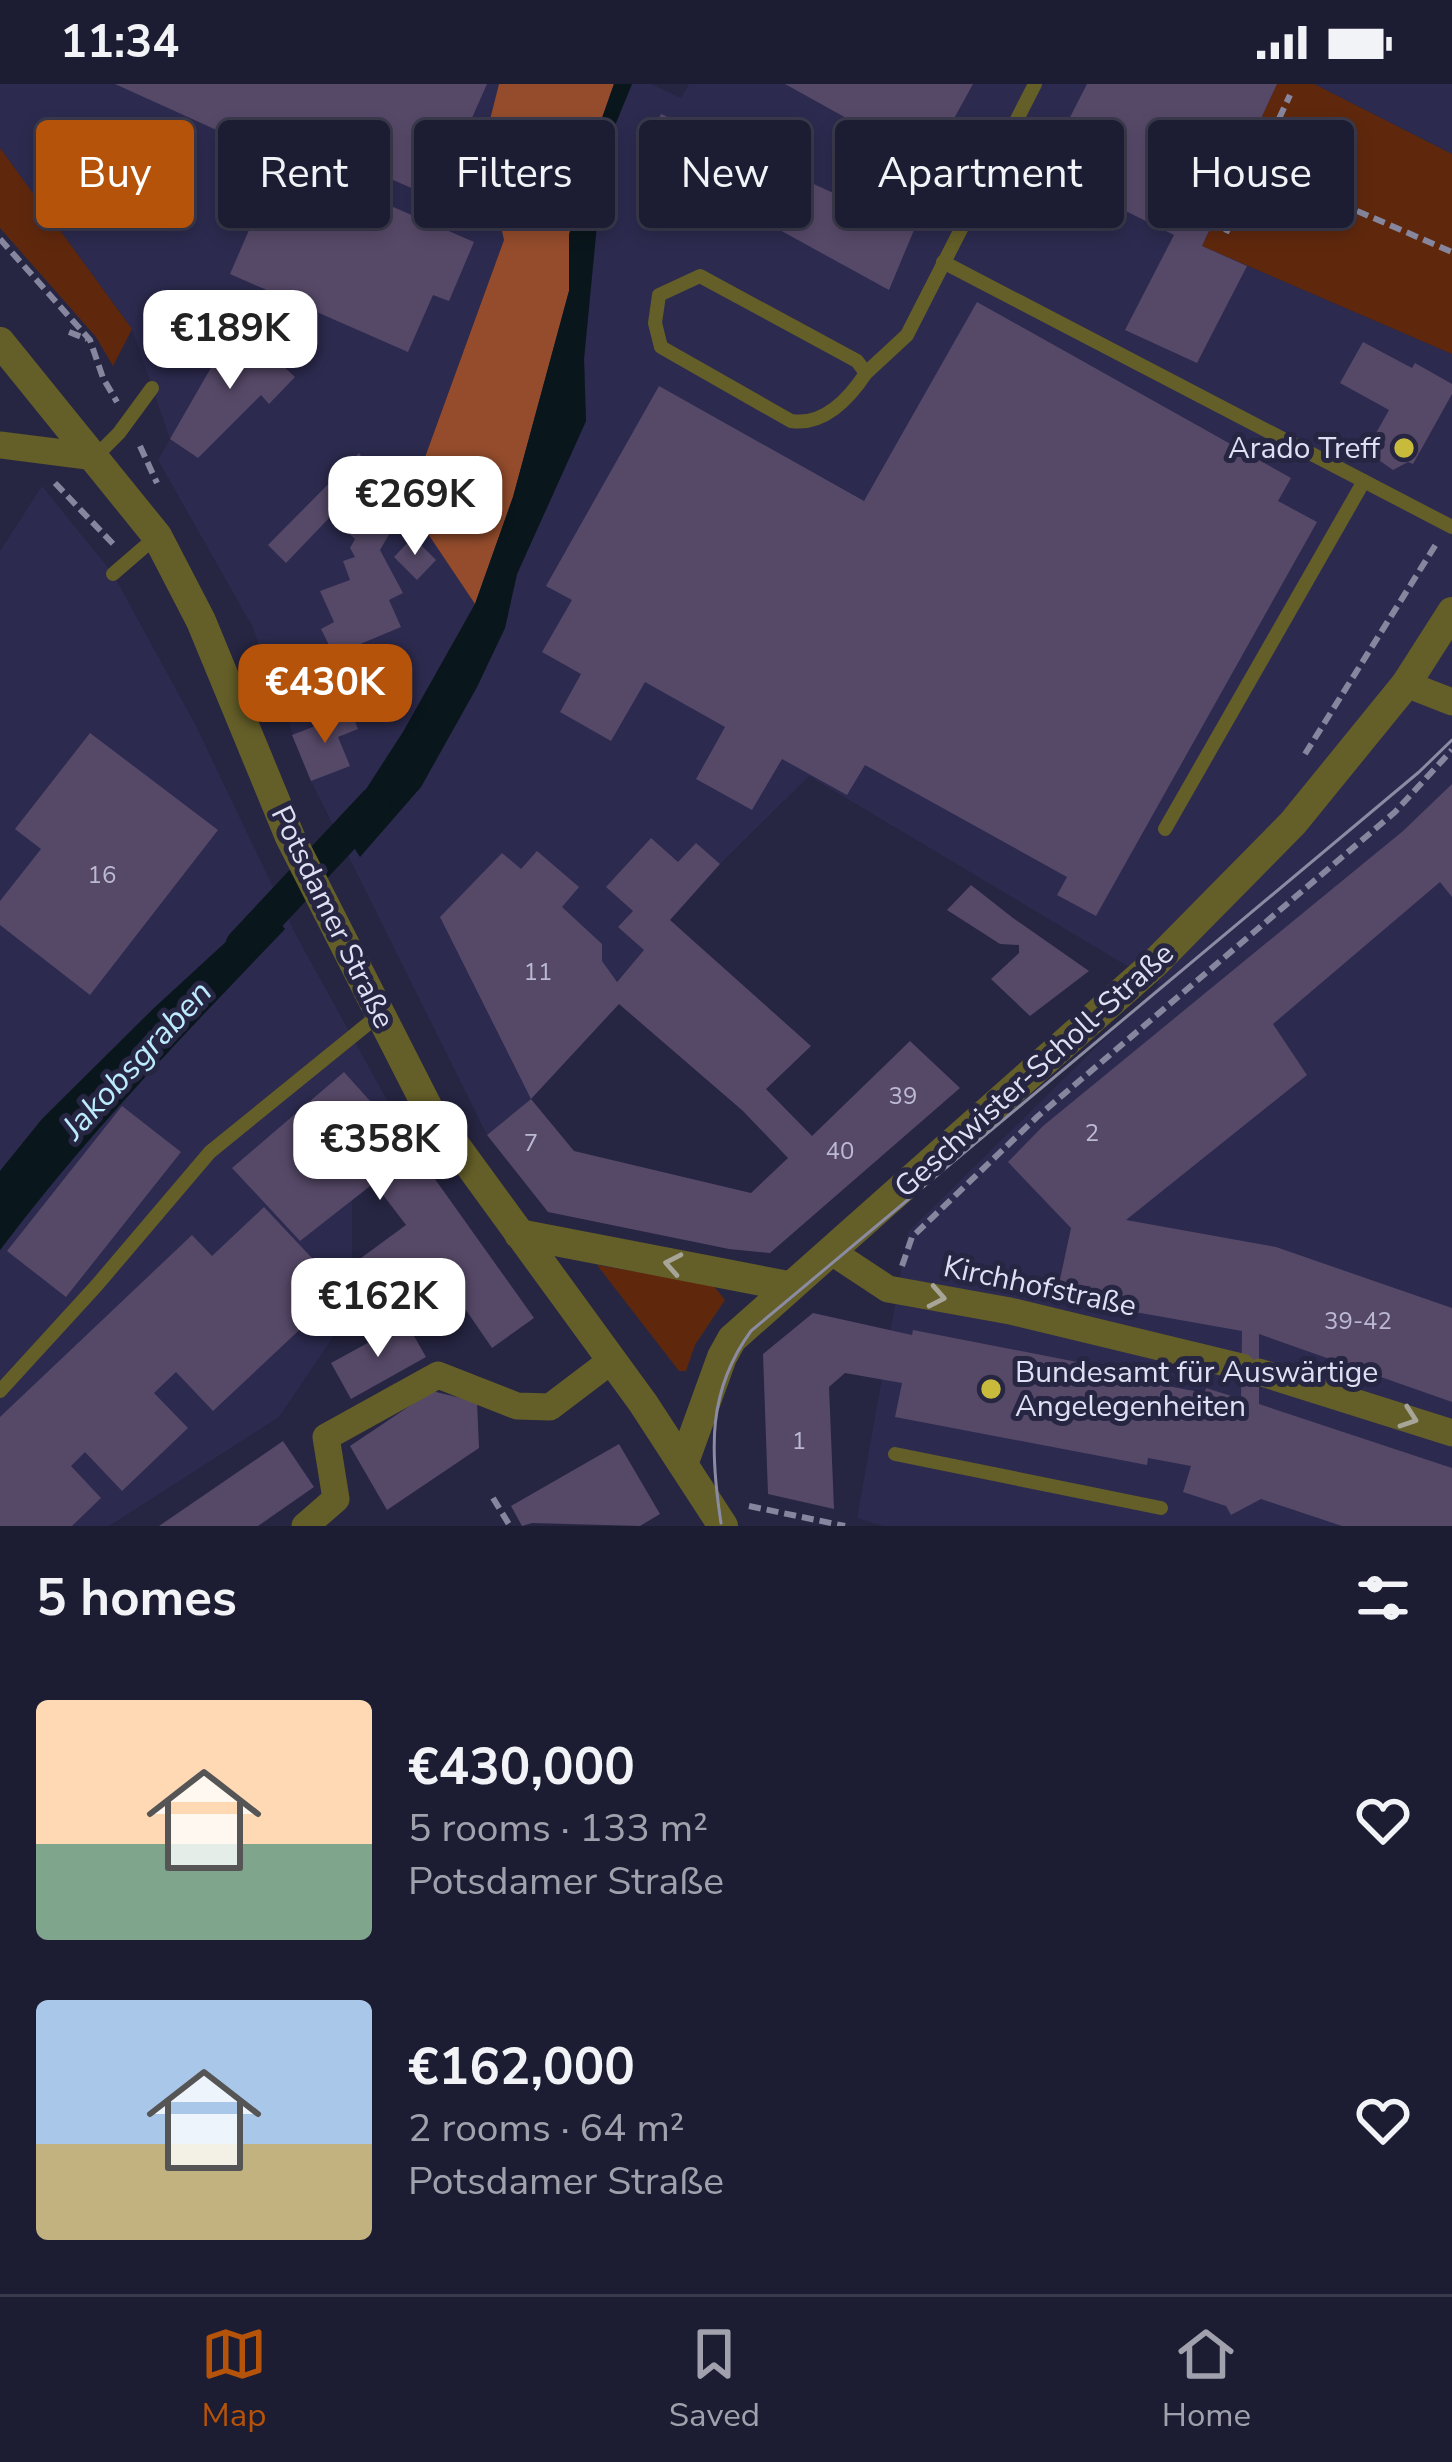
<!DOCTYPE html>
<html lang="en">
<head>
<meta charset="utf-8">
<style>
	:root { --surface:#1c1c32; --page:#25253a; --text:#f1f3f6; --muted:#a0a1ac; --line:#3a3a4d; --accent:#b45309 }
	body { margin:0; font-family:"Nunito Sans",sans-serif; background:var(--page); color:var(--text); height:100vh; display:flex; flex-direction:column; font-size:45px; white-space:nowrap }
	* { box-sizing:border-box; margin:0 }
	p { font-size:39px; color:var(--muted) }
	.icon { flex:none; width:66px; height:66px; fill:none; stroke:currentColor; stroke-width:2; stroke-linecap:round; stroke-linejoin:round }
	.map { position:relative; height:1442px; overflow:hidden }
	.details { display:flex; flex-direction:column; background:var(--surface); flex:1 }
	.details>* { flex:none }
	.guide { position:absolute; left:36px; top:36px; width:1380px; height:108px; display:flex; gap:24px }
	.price { position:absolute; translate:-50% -102px; padding:0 27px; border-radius:24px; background:#fff; color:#222; font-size:39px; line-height:78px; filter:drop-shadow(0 3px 6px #0008) }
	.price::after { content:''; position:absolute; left:50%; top:72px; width:36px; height:27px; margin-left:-18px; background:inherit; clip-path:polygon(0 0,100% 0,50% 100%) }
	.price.active { background:var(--accent); color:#fff }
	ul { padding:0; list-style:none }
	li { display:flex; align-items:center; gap:36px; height:300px; padding:0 36px }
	li span { display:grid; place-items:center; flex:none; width:336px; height:240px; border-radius:12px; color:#555 }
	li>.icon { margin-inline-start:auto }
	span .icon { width:144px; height:144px; fill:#fffc; stroke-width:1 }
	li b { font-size:51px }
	h2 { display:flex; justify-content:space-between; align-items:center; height:144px; padding:0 36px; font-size:51px }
	.pill { padding:0 42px; border-radius:12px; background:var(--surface); box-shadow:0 6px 18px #0003,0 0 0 3px var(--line); font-size:42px; line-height:108px }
	.pill.active { background:var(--accent); color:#fff }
	.status { display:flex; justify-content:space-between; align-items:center; height:84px; padding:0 60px; background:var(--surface); direction:ltr }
	.status svg { height:33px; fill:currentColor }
	.tabs { display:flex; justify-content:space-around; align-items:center; height:168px; border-top:3px solid var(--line); background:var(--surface); font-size:33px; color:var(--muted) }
	.tabs a { display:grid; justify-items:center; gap:6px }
	.tabs .active { color:var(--accent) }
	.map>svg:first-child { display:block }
</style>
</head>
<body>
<div class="status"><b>11:34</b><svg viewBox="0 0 49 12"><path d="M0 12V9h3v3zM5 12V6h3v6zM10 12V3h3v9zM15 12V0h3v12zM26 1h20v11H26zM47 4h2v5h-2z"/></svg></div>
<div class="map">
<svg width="1452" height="1442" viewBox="0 0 1452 1442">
	<rect width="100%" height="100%" fill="#262542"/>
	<g fill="#2c2a4e">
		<path d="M0 0H499L483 63 504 156 408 420 475 520 403 648 341 744 421 703 505 544 517 490 586 337 584 275 604 68 632 0H651L681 14 689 0H1277L1202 162 1452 270V1442H883L857 1434 908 1148 1159 901 809 692 720 780 617 897 619 920 531 1015 487 1051 311 697 252 542 158 376 170 355 132 245 0 64Z"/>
		<path d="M1314 0H1452V70L1393 40Z"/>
		<path d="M42 402 113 490 195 640 296 851 415 1067 352 1116V1225L279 1333 109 1442H0V1166L63 1082 125 1012 285 845 264 823 153 925 42 1035 0 1087V467Z"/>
	</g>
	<g fill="#5f280d">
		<path d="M1277 0H1314L1452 70V270L1202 162Z"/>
		<path d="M0 64 132 245 113 282 96 253 0 144Z"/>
		<path d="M597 1181 713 1201 725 1216 695 1261 686 1287H679Z"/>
	</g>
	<path fill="#944c2c" d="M499 0H614L589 71 569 151V207L513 413 475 520 408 420 504 156 483 63Z"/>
	<g fill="#09161b">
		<path d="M614 0H632L604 68 584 275 586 337 517 490 505 544 477 603 421 703 360 773 341 744 403 648 475 520 513 413 569 207V151L589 71Z"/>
		<path d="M265 822 285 845C185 949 87 1051 0 1166V1087L42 1035 153 925Z"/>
	</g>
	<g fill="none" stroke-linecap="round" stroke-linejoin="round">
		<path stroke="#09161b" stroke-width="33" d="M242 861 375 719"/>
	</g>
	<g fill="#564968">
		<path d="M115 0H487L436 115 265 39 254 63Z"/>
		<path d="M785 0H973L929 80Z"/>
		<path d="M1087 0H1277L1202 162 1247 182 1197 279 1125 246 1174 151 1043 86Z"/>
		<path d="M661 30 914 146 889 206 641 70Z"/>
		<path d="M280 74 474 158 449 217 433 211 408 268 230 190Z"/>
		<path d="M977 218 1291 394 1278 417 1317 438 1096 832 1057 811 1067 793 865 681 847 711 782 675 752 726 696 695 725 643 645 598 611 657 560 628 581 590 542 568 572 516 546 502 659 302 864 417Z"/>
		<path d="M232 247 284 275 280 279 295 293 269 320 261 311 198 374 170 355Z"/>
		<path d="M1363 258 1412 284 1415 279 1452 300V310L1413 380 1408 378 1393 386 1366 367 1389 326 1340 299Z"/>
		<path d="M359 369 399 433 380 466 403 509 389 516 401 543 334 571 321 545 334 538 320 507 350 496 343 477 355 473 350 464 355 455 331 432 286 479 268 461Z"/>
		<path d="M413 453 436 476 417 496 394 473Z"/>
		<path d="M351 628 358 645 338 653 350 682 311 697 292 651Z"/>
		<path d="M90 649 218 746 90 911 0 841V817L41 765 15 745Z"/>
		<path d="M1452 700V813L1440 798 1273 940 1307 991 1126 1136 1276 1163 1452 1224V1318L1259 1250V1320L1452 1384V1442H1342L1261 1415 1231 1431 1226 1422 1183 1408 1191 1382 1148 1374 1147 1381 895 1333 902 1299 845 1289 829 1303 834 1425 768 1410 763 1270 813 1229 912 1251 913 1246 1164 1295 1162 1301 1205 1309 1206 1304 1241 1315 1242 1247 1056 1214 1071 1144 1008 1078 1043 1042 1403 747Z"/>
		<path d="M651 754 678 778 696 759 720 780 670 836 811 962 766 1005 812 1052 910 957 960 1004 770 1169 729 1165 548 1128 487 1051 531 1015 574 1067 751 1109 788 1074 743 1027 619 920 531 1015 440 833 502 769 521 785 537 767 579 803 562 823 602 860V877L617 898 644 866 618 843 633 827 606 803Z"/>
		<path d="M971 801 1013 834 1089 887 1030 932 991 895 1019 869V861L1000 860 947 826Z"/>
		<path d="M344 988 415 1067 534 1234 492 1264 446 1197 418 1218 407 1203 390 1214 361 1174 406 1141 374 1099 300 1157 232 1084Z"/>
		<path d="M122 1022 181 1068 66 1213 7 1167Z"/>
		<path d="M264 1123 342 1206 213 1327 176 1288 154 1309 188 1344 122 1407 85 1368 71 1382 101 1414 72 1442H0V1333L192 1151 212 1172Z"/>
		<path d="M406 1238 426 1273 351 1315 331 1279Z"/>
		<path d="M432 1307 477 1318 479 1364 387 1426 350 1362Z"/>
		<path d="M283 1357 314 1403 258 1442H159Z"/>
		<path d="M619 1360 660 1430 640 1442 532 1439 522 1442 511 1422Z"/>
	</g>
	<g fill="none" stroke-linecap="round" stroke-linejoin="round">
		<g stroke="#86869e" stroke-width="6" stroke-dasharray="12 6" stroke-linecap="butt">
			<path d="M1258 84 1452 168"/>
			<path d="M1226 149 1290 11"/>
			<path d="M0 155 90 256 103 294 117 318"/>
			<path d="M69 248 87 255"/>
			<path d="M140 362 157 399"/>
			<path d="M55 399 116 463"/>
			<path d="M1305 670 1438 457"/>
			<path d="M902 1182 912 1153 1037 1033 1395 728 1452 666"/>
			<path d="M493 1414 510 1442"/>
			<path d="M749 1422 845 1442"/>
		</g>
		<g stroke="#645e28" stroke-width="14">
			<path d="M943 178 1452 443"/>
			<path d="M866 289C849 315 823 342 791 337L661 263 655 239 659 211 700 192 857 277 866 289 907 251 1035 0"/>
			<path d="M95 373 119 349 152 304"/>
			<path d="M113 490 157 452"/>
			<path d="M1165 745 1364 397"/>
			<path d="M0 1307 97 1201 210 1068 380 930"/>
			<path d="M895 1370 1161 1424"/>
		</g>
		<g stroke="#645e28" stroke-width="27">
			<path d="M0 361 95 373"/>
			<path d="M1406 600 1452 618"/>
			<path d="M832 1168 888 1205 1010 1227 1242 1283"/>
			<path d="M1259 1288 1452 1349"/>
			<path d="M305 1442 336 1415 326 1353 438 1291 517 1322 550 1323 612 1276"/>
		</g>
		<g stroke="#645e28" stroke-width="30">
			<path d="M0 258 157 452 201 537 290 753 428 1024 643 1319 723 1442"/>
			<path d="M519 1150 788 1202"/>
			<path d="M684 1378 722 1273 732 1255 1155 879 1293 739 1406 600 1452 528"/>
		</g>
		<path stroke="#8b8ba3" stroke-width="3" d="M721 1439C710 1367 707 1307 751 1247L1419 688 1452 656"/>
	</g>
	<defs><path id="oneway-chevron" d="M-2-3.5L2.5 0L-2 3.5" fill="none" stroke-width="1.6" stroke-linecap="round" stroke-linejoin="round" transform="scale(3)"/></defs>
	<g stroke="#a7a598">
		<use href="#oneway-chevron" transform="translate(673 1180) rotate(-169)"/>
		<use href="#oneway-chevron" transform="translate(937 1213) rotate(11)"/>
		<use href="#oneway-chevron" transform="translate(1409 1334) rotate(19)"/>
	</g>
	<g fill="#c8bb3b" stroke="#262542" stroke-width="4.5">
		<circle cx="1404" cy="364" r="12"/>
		<circle cx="991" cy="1305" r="12"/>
	</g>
	<g text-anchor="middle" stroke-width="10" stroke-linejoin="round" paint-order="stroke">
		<g font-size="24" fill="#bcbad0">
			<text x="102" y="799">16</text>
			<text x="538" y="896">11</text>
			<text x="903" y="1020">39</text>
			<text x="1092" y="1057">2</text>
			<text x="531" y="1067">7</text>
			<text x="840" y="1075">40</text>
			<text x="1358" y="1245">39-42</text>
			<text x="799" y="1365">1</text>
		</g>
		<g font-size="30" fill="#dedff3" stroke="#262542" text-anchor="end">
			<text x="1380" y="374">Arado Treff</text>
			<text x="1015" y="1298" text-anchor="start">Bundesamt für Auswärtige<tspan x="1015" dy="34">Angelegenheiten</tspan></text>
		</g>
		<g font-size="30" fill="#dedff3" stroke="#262542">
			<text transform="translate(333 833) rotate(64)" y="10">Potsdamer Straße</text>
			<text transform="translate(1034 986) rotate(-42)" y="10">Geschwister-Scholl-Straße</text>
			<text transform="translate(1040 1202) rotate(12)" y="10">Kirchhofstraße</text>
		</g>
		<g font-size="33" font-style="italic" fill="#bcebfd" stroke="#262542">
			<text transform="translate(136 975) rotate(-47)" y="12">Jakobsgraben</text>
		</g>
	</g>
</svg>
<b class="price" style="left:230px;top:308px">€189K</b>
<b class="price" style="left:415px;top:474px">€269K</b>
<b class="price active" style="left:325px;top:662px">€430K</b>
<b class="price" style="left:380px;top:1119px">€358K</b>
<b class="price" style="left:378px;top:1276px">€162K</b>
<div class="guide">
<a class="pill active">Buy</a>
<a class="pill">Rent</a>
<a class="pill">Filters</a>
<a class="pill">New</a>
<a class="pill">Apartment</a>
<a class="pill">House</a>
</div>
</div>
<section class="details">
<h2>5 homes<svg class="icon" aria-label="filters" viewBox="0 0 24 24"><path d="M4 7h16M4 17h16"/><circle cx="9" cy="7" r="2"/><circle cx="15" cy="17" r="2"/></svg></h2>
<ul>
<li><span style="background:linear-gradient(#ffd9b3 60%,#7fa58c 0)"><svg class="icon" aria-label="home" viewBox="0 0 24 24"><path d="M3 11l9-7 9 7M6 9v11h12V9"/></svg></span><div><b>€430,000</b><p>5 rooms · 133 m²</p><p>Potsdamer Straße</p></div><svg class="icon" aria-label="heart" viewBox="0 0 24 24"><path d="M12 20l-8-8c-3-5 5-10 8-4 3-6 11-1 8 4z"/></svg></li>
<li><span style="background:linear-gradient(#a9c7e8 60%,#c2b280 0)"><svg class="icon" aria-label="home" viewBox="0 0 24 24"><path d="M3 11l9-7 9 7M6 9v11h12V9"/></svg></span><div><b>€162,000</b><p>2 rooms · 64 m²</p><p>Potsdamer Straße</p></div><svg class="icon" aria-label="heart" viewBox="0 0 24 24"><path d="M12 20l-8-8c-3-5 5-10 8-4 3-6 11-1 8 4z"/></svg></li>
</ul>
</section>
<nav class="tabs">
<a class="active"><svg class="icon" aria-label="map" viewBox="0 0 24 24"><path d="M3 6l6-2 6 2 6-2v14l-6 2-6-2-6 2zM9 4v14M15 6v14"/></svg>Map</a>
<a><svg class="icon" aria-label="saved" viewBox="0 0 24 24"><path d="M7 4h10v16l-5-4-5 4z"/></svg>Saved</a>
<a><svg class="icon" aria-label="home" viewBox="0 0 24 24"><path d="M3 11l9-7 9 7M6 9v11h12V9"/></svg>Home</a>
</nav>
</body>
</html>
